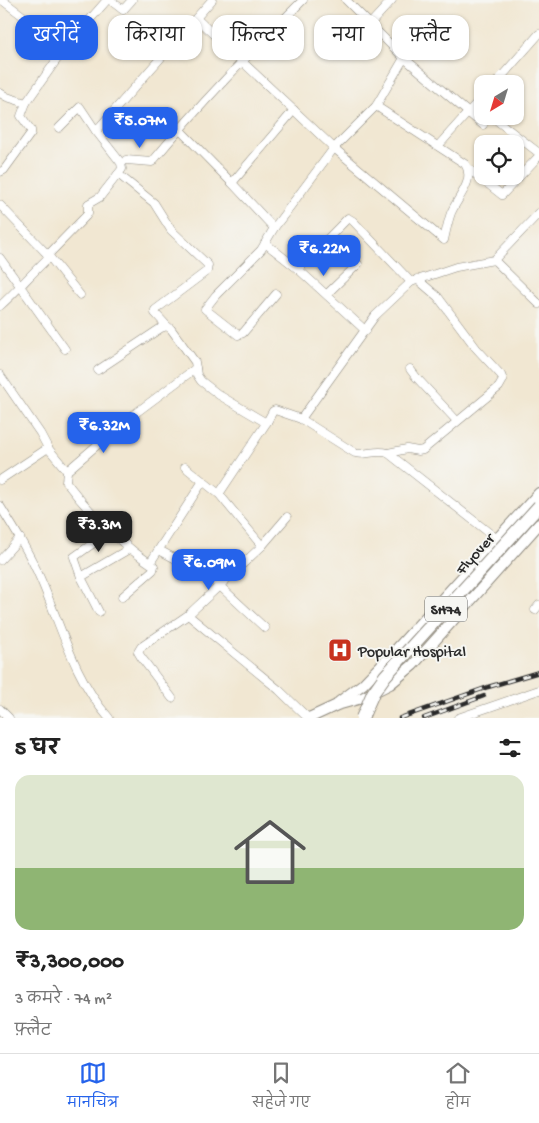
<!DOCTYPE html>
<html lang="hi">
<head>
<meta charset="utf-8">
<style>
	:root { --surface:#fff; --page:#f6f6f6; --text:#222; --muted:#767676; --line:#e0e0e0; --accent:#2563eb }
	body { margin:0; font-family:"Gochi Hand","Playpen Sans Deva",sans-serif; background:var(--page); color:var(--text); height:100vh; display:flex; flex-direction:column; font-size:19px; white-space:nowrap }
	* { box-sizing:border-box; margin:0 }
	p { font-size:16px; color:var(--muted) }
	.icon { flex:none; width:28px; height:28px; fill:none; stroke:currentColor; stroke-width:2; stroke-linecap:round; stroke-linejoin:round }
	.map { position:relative; height:718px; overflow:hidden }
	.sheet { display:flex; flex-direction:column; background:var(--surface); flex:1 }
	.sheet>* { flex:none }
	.hud { position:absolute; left:15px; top:15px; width:510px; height:45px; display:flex; gap:10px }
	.needle { width:32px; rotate:218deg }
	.fabs { position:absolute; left:474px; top:75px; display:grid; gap:10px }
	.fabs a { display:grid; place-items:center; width:50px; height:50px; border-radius:10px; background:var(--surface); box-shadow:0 1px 4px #0004; font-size:25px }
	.price { position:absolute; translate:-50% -42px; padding:0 11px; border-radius:10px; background:var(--accent); color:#fff; font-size:16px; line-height:32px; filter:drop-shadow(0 1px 2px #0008) }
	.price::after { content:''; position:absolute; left:50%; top:30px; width:15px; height:11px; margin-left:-8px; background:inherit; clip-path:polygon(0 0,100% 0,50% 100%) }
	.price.selected { background:#222; color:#fff }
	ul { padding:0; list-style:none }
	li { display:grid; align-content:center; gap:10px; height:265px; padding:0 15px }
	li span { display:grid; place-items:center; height:155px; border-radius:15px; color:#555 }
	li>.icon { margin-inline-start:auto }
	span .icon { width:90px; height:90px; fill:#fffc; stroke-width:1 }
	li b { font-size:21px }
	h2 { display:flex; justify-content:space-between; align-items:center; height:60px; padding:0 15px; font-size:21px }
	.pill { padding:0 18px; border-radius:15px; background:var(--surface); box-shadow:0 1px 4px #0004; font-size:18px; line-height:45px }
	.pill.selected { background:var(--accent); color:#fff }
	.tabs { display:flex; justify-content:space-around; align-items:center; height:70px; border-top:1px solid var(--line); background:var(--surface); font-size:14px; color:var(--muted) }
	.tabs a { display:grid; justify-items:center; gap:2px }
	.tabs .selected { color:var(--accent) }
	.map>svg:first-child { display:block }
</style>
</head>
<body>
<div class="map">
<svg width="539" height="718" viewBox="0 0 539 718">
	<rect width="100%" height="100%" fill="#f6f6f2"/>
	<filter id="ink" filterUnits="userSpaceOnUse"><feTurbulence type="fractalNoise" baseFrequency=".02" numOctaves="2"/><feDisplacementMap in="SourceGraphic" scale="10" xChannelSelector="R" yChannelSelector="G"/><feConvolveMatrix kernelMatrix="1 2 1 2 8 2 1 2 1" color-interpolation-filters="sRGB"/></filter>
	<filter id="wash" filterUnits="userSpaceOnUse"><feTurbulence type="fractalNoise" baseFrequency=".0096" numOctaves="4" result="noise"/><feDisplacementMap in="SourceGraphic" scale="20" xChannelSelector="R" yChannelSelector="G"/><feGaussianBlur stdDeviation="1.12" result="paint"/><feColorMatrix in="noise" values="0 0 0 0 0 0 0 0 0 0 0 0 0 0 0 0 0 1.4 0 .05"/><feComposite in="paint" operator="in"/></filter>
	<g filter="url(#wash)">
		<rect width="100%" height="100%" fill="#f1e7d2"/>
	</g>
	<g filter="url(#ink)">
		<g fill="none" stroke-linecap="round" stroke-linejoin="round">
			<g stroke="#8e897e" stroke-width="9">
				<g id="minor">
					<path d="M2 0 65 48"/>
					<path d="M110 0 123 10 132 0"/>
					<path d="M196 18 334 148 444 240C446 231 448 221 451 213 457 198 476 180 465 164L376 106"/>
					<path d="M370 24 392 0"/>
					<path d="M404 58 483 125"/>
					<path d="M495 84 539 34"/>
					<path d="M0 93 7 97 26 103"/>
					<path d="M491 116 539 153"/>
					<path d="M179 129 232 183 274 228"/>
					<path d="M96 131 212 0"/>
					<path d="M438 146 482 97"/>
					<path d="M126 160 152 162C199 105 251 52 303 0"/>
					<path d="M469 169 502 195 539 156"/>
					<path d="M0 172 4 170 31 133V130L21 116 26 103 65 48 107 0"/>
					<path d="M118 174 154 203 171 230 208 265 207 271 155 310V313L167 326"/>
					<path d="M232 183 294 110"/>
					<path d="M0 205 48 255 80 295"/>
					<path d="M265 243 298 269 366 331"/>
					<path d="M0 258 65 349"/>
					<path d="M494 260 539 304"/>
					<path d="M298 269 348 218 353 221 411 282"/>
					<path d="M276 294 243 333 238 335 205 309 216 295 261 250 274 228 334 148 376 106 404 58 346 0"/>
					<path d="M327 294 358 264"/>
					<path d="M0 306C17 291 30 275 47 259L48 255 86 216 88 213V204L100 197 122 169 121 163 96 131 80 107 59 128"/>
					<path d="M410 369 416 377 457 421"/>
					<path d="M98 370 161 328 167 326 171 329 195 362 197 375 201 381 219 395 263 421 267 422 273 411 275 410 301 419 355 453C366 456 376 449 388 453L497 539"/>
					<path d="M0 375 40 433 48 448"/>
					<path d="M301 419 375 316 411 282 456 267 494 260 539 213"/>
					<path d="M388 453 407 449 418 451 423 450 499 387 503 380 501 375 476 348 438 297 417 279"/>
					<path d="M185 467 219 494 262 546"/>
					<path d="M67 471 66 482C91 515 119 543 154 566L153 570 122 597"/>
					<path d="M0 480 48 448 67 471 125 421 196 368"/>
					<path d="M219 494 267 422"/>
					<path d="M0 506C15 530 30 554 41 580 61 626 75 680 109 718"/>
					<path d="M159 550 185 564 193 561 265 628"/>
					<path d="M0 560 20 538"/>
					<path d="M150 563 203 481"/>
					<path d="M81 577 129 549"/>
					<path d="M535 610 539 605"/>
					<path d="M99 612 81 577 74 557 109 532"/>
					<path d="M188 615 279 690 308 718"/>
					<path d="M172 698 141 657 138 652 141 647 188 615 262 546 287 517"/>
					<path d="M0 709 9 718"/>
					<path d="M458 718 539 690"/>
				</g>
			</g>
			<g stroke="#8e897e" stroke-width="12">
				<g id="tertiary">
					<path d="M339 702 363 684 392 654 539 493"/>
					<path d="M309 718 337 705 362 698 390 684 413 665 539 524"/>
				</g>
			</g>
			<use href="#minor" stroke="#fff" stroke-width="8"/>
			<use href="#tertiary" stroke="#fff" stroke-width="10"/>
			<g stroke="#2b2b2b" stroke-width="4.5">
				<g id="rail">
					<path d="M400 718 488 687 539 672"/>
					<path d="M424 718 484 696"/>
				</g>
			</g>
			<use href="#rail" stroke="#f6f6f2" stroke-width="2.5" stroke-dasharray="8" stroke-linecap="butt"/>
			<g stroke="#8e897e" stroke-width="14" stroke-linecap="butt">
				<path id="primary-bridge" d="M362 718 373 693 385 676 539 506"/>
			</g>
			<use href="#primary-bridge" stroke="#fff" stroke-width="12"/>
		</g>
	</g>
	<defs>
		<g id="hospital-square" transform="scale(1.25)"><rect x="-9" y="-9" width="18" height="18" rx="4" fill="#c8321e" stroke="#f6f6f2"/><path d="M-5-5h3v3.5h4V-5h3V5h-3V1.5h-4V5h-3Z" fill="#fff"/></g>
	</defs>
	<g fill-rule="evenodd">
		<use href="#hospital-square" x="340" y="650"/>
	</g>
	<g text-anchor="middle" stroke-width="4" stroke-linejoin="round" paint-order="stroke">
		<rect fill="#f6f6f2" stroke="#686867" stroke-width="1" x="425" y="596.5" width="42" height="25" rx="4"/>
		<g font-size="15" font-weight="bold" fill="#2b2b2b">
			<text x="446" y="614">SH74</text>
		</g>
		<g font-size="16" fill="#2b2b2b" stroke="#f6f6f2">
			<text transform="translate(474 553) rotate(-48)" y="6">Flyover</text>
		</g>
		<g font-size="16" fill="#2b2b2b" stroke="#f6f6f2" text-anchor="start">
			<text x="358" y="656">Popular Hospital</text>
		</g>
	</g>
</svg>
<div class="fabs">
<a><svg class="needle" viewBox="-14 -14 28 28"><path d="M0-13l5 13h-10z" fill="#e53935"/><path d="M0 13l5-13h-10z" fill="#767676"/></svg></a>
<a><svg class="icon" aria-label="locate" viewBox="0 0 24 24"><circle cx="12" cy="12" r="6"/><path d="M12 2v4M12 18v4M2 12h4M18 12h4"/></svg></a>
</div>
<b class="price" style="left:140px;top:149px">₹5.07M</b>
<b class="price" style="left:324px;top:277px">₹6.22M</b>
<b class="price" style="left:104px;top:454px">₹6.32M</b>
<b class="price selected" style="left:99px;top:553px">₹3.3M</b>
<b class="price" style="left:209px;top:591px">₹6.09M</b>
<div class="hud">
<a class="pill selected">खरीदें</a>
<a class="pill">किराया</a>
<a class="pill">फ़िल्टर</a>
<a class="pill">नया</a>
<a class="pill">फ़्लैट</a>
</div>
</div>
<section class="sheet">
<h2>5 घर<svg class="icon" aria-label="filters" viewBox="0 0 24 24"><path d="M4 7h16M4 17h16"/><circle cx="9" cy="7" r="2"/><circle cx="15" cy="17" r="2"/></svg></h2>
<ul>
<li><span style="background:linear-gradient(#dfe7d0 60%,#8fb573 0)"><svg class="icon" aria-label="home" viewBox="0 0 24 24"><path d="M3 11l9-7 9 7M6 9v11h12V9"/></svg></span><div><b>₹3,300,000</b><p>3 कमरे · 74 m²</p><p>फ़्लैट</p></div></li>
</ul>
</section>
<nav class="tabs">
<a class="selected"><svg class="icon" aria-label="map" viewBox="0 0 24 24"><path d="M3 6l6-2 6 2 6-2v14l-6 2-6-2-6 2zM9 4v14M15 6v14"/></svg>मानचित्र</a>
<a><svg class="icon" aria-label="saved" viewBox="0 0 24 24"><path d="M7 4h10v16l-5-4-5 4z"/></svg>सहेजे गए</a>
<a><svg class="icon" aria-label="home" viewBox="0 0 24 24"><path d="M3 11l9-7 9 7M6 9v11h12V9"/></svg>होम</a>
</nav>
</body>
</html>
